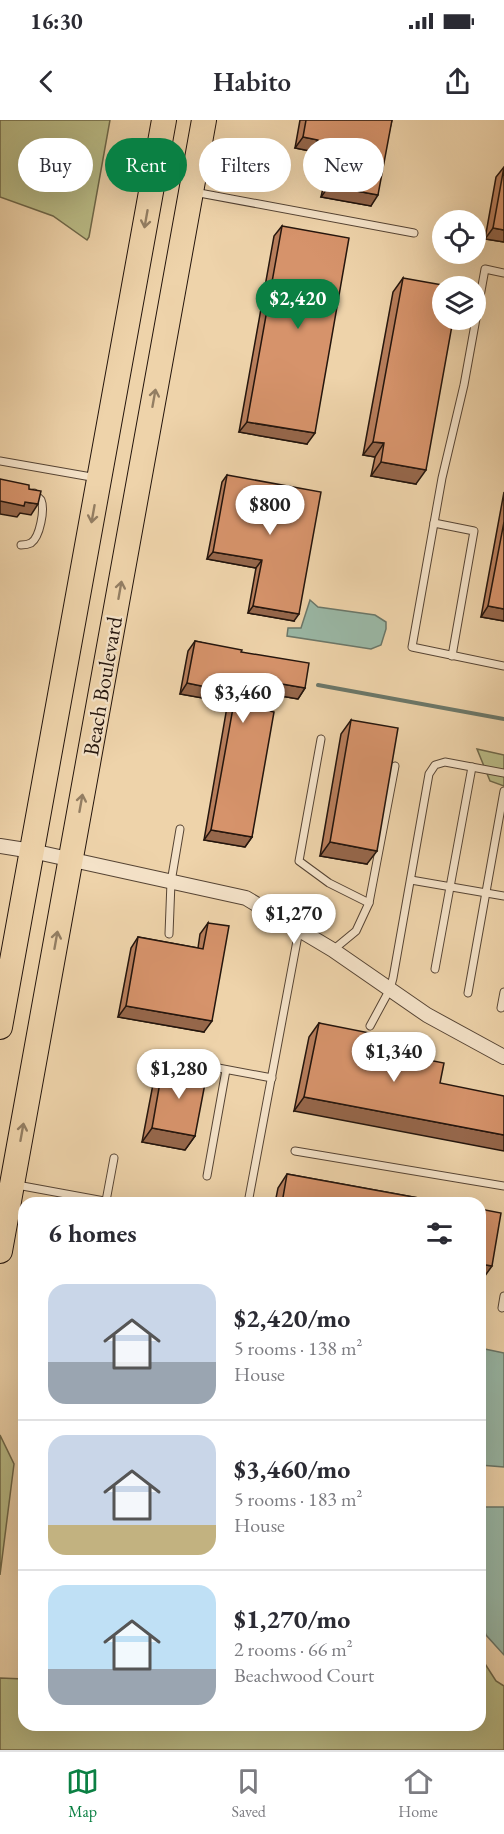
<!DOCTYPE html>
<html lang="en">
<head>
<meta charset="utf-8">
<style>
	:root { --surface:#fff; --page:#f2f2f3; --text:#2b2b33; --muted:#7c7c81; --line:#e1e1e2; --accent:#0b8043 }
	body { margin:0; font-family:"EB Garamond",serif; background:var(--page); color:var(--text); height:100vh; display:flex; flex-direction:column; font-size:22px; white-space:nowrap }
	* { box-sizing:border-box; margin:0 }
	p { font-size:20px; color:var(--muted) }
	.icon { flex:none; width:33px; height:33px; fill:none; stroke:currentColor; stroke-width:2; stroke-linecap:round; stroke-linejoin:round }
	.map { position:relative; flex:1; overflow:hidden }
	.details { position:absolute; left:18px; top:1077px; width:468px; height:534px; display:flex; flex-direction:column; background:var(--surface); border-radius:18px; box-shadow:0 6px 24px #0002 }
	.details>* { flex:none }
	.hud { position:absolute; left:18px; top:18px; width:468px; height:54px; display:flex; gap:12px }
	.buttons { position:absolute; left:432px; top:90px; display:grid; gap:12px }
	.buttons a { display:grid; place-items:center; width:54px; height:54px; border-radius:50%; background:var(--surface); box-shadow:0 6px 24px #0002; font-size:30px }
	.price { position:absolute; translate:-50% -51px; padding:0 14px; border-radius:21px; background:#fff; color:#222; font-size:20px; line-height:39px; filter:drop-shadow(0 2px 3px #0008) }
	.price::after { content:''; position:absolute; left:50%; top:36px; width:18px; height:14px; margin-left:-9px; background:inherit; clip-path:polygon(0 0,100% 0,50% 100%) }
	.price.active { background:var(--accent); color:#fff }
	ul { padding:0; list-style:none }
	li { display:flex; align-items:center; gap:18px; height:150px; padding:0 30px }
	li+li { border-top:2px solid var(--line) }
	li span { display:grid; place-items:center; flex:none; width:168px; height:120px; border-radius:18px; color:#555 }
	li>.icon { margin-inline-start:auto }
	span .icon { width:72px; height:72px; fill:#fffc; stroke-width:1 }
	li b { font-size:26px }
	h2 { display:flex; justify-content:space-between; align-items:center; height:72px; padding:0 30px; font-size:26px }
	.tag { padding:0 21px; border-radius:27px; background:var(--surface); box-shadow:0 6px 24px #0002; font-size:21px; line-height:54px }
	.tag.active { background:var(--accent); color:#fff }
	.status { display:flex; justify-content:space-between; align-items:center; height:42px; padding:0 30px; background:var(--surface); direction:ltr }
	.status svg { height:16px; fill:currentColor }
	header { display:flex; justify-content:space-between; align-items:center; height:78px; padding:0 30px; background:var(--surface); font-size:27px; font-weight:600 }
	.tab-bar { display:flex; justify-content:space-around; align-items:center; height:84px; border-top:2px solid var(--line); background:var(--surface); font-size:16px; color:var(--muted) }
	.tab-bar a { display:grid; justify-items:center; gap:3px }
	.tab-bar .active { color:var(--accent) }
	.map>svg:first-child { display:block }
</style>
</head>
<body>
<div class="status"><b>16:30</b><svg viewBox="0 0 49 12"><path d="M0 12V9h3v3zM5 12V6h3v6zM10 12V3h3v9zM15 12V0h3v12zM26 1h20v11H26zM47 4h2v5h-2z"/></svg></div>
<header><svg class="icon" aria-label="back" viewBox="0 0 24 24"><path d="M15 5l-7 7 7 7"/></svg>Habito<svg class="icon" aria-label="share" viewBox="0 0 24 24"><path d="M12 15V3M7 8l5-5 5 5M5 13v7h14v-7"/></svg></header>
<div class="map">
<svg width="504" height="1630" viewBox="0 0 504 1630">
	<rect width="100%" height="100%" fill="#eed3aa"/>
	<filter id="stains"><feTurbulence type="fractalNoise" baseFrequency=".00333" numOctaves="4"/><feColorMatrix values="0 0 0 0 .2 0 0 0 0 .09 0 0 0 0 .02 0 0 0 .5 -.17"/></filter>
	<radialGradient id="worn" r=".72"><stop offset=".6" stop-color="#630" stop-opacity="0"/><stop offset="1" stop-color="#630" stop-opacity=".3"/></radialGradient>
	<g fill="#babc87" stroke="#6f684a" stroke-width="1.5">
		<path d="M0 0H110L89 117 87 120 53 96 0 77Z"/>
		<path d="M477 629 504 635V666L490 661Z"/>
		<path d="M0 1315 14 1344 0 1455Z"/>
		<path d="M480 1536 496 1561 504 1566V1630H0V1558L24 1559V1605H480Z"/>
	</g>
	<g fill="#9ab8a6" stroke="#6b7769" stroke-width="1.5">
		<path d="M310 480 318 487 375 495 386 502V509L381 525 371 529 287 516 288 508H301Z"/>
		<path d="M480 1228 504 1233V1347L480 1345Z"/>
		<path d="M480 1387H504V1535L486 1515 480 1498Z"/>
	</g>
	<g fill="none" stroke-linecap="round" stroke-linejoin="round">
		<path stroke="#6b7769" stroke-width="4" d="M318 565 504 599"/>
		<g stroke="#564434" stroke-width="9">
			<g id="lane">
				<path d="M194 72 414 113"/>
				<path d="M504 153 485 149 464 265 442 358 412 527 504 546"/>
				<path d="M0 341 97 358"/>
				<path d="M434 403 474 411 452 536"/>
				<path d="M21 425C25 425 27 425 31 423 40 417 45 389 41 380 40 379 34 373 34 373"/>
				<path d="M321 619 299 741 329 763 369 783"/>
				<path d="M411 760 504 776"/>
				<path d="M169 814 171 762 180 709"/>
				<path d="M333 830 356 811 369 783 395 646"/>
				<path d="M435 849 472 647"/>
				<path d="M468 873 504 671"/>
				<path d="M501 888 504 872"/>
				<path d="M370 906 390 869 393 858 429 654 435 645 445 642 504 653"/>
				<path d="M197 944 272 958"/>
				<path d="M295 1031 504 1066"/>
				<path d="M207 1056 226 950"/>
				<path d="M17 1065 115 1083"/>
				<path d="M106 1081 114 1038"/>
				<path d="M248 1083 299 810"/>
				<path d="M502 1188 504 1176"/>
			</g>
		</g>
		<g stroke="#564434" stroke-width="16">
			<path id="street" d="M0 726 32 731 246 778 333 830 427 895 504 937"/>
		</g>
		<g stroke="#24150d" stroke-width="26">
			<g id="highway">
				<path d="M0 907 164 0"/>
				<path d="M0 1131 204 0"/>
			</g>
		</g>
		<use href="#lane" stroke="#f4e2c8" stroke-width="7"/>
		<use href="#street" stroke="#f4e2c8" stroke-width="14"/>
		<use href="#highway" stroke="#eed3aa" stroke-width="24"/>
	</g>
	<g fill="#b87e5c" stroke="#24150d" stroke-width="1.5">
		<path d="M300 0H392L371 86 321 77 325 59 306 55 310 31 295 28Z"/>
		<path d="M504 47V122L485 119 496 57Z"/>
		<path d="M282 106 307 324 239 312 274 116Z"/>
		<path d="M403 158 416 364 371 356 375 337 363 335 393 172Z"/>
		<path d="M227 355 294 501 248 493 256 448 207 439 222 362Z"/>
		<path d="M504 372V501L481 497Z"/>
		<path d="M195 521 241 532 305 568 298 579 269 574 266 590 252 717 245 727 204 720 227 587 213 585 214 580 180 574 188 531Z"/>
		<path d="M351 600 367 744 320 736 341 614Z"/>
		<path d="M208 803 204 912 118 897 131 828 138 817 198 828 200 814Z"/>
		<path d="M319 903 387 932 294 991 309 917Z"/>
		<path d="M163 945 195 1016 185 1030 142 1022 154 959Z"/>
		<path d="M287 1054 446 1083H275L278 1068Z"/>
	</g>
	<g fill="#96674b" stroke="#24150d" stroke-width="1.5">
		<path d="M303 17 318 20 310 31 295 28Z"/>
		<path d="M314 44 332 48 325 59 306 55Z"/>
		<path d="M329 66 378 75 371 86 321 77Z"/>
		<path d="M493 108 504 110V122L485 119Z"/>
		<path d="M247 302 315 313 307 324 239 312Z"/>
		<path d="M373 322 384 323 375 337 363 335Z"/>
		<path d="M381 342 426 350 416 364 371 356Z"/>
		<path d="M0 381 25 382 38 384 31 395 20 393 17 397 0 394Z"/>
		<path d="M213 432 262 440 256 448 207 439Z"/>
		<path d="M253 486 299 494 294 501 248 493Z"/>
		<path d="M488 486 504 489V501L481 497Z"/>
		<path d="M271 562 305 568 298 579 264 573Z"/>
		<path d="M187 563 221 570 214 580 180 574Z"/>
		<path d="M221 574 235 577 227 587 213 585Z"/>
		<path d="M211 710 252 717 245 727 204 720Z"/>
		<path d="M330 722 377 731 367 744 320 736Z"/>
		<path d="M126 886 212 901 204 912 118 897Z"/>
		<path d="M304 977 504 1015V1031L294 991Z"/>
		<path d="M152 1008 195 1016 185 1030 142 1022Z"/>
		<path d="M480 1144 492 1146 482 1160H480Z"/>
	</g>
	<g fill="#d6936b" stroke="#24150d" stroke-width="1.5">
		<path d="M306 0H392L378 75 329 66 332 48 314 44 318 20 303 17Z"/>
		<path d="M504 47V110L493 108Z"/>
		<path d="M282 106 349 118 315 313 247 302Z"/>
		<path d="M403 158 448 166H442V200H453L426 350 381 342 384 323 373 322Z"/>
		<path d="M227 355 321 372 299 494 253 486 262 440 213 432Z"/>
		<path d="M0 359 29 365V369L41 371 38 384 25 382 24 386 0 381Z"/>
		<path d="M504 402V489L488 486Z"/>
		<path d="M195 521 242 530 241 532 309 543 305 568 271 562 266 590 274 592 252 717 211 710 235 577 221 574V570L187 563Z"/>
		<path d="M351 600 398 608 377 731 330 722Z"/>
		<path d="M208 803 229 806 212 901 126 886 138 817 203 829Z"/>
		<path d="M319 903 390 917 387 932 444 943 440 963 504 976V1015L304 977Z"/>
		<path d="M163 945 207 953 195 1016 152 1008Z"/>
		<path d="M287 1054 446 1083H282Z"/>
		<path d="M480 1089 501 1093 492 1146 480 1144Z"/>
	</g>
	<defs><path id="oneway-shaft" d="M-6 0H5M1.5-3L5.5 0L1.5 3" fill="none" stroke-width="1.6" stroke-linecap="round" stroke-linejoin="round" transform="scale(1.5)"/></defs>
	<g stroke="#937e63">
		<use href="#oneway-shaft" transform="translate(146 99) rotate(100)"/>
		<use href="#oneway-shaft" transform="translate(154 278) rotate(-80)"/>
		<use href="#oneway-shaft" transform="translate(93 394) rotate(100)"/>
		<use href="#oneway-shaft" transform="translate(120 470) rotate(-80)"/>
		<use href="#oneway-shaft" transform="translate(81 683) rotate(-80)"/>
		<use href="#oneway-shaft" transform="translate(56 820) rotate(-80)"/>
		<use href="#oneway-shaft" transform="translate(22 1012) rotate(-80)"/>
	</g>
	<g text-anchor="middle" stroke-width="4.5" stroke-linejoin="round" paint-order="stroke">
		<g font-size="22" fill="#24150d" stroke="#f4e2c8">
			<text transform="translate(102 566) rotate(-80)" y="8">Beach Boulevard</text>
		</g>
	</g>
	<rect width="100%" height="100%" filter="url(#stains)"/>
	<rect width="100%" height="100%" fill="url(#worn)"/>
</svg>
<div class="buttons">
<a><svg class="icon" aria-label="locate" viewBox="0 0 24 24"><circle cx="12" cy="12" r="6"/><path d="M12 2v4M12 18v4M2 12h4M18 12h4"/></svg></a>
<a><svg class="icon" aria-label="layers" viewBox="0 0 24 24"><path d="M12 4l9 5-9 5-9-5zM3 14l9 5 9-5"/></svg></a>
</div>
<b class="price active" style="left:298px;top:210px">$2,420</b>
<b class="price" style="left:270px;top:416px">$800</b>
<b class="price" style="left:243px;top:604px">$3,460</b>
<b class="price" style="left:294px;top:825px">$1,270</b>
<b class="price" style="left:394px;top:963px">$1,340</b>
<b class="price" style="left:179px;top:980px">$1,280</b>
<div class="hud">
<a class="tag">Buy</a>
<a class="tag active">Rent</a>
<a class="tag">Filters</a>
<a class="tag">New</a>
</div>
<section class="details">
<h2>6 homes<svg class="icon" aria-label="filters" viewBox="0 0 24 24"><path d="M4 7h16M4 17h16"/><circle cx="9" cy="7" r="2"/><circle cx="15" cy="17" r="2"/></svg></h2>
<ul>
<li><span style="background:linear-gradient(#c9d6e8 65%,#9aa5b1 0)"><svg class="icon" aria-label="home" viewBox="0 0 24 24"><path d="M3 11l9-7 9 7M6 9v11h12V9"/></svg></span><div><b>$2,420/mo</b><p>5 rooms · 138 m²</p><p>House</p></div></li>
<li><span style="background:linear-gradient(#c9d6e8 75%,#c2b280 0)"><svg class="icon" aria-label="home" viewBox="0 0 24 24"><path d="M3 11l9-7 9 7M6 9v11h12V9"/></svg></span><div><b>$3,460/mo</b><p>5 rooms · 183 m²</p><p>House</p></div></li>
<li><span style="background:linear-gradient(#bfe0f5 70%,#9aa5b1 0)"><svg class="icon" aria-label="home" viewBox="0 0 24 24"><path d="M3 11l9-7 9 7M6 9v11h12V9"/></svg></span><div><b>$1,270/mo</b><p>2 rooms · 66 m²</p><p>Beachwood Court</p></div></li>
</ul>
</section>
</div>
<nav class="tab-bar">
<a class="active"><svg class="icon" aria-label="map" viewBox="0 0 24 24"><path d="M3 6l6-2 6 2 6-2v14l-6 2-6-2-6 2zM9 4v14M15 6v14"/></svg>Map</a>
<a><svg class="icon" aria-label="saved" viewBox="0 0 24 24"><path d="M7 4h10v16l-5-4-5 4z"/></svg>Saved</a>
<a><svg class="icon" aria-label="home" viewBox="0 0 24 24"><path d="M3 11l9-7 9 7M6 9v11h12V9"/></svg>Home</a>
</nav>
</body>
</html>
